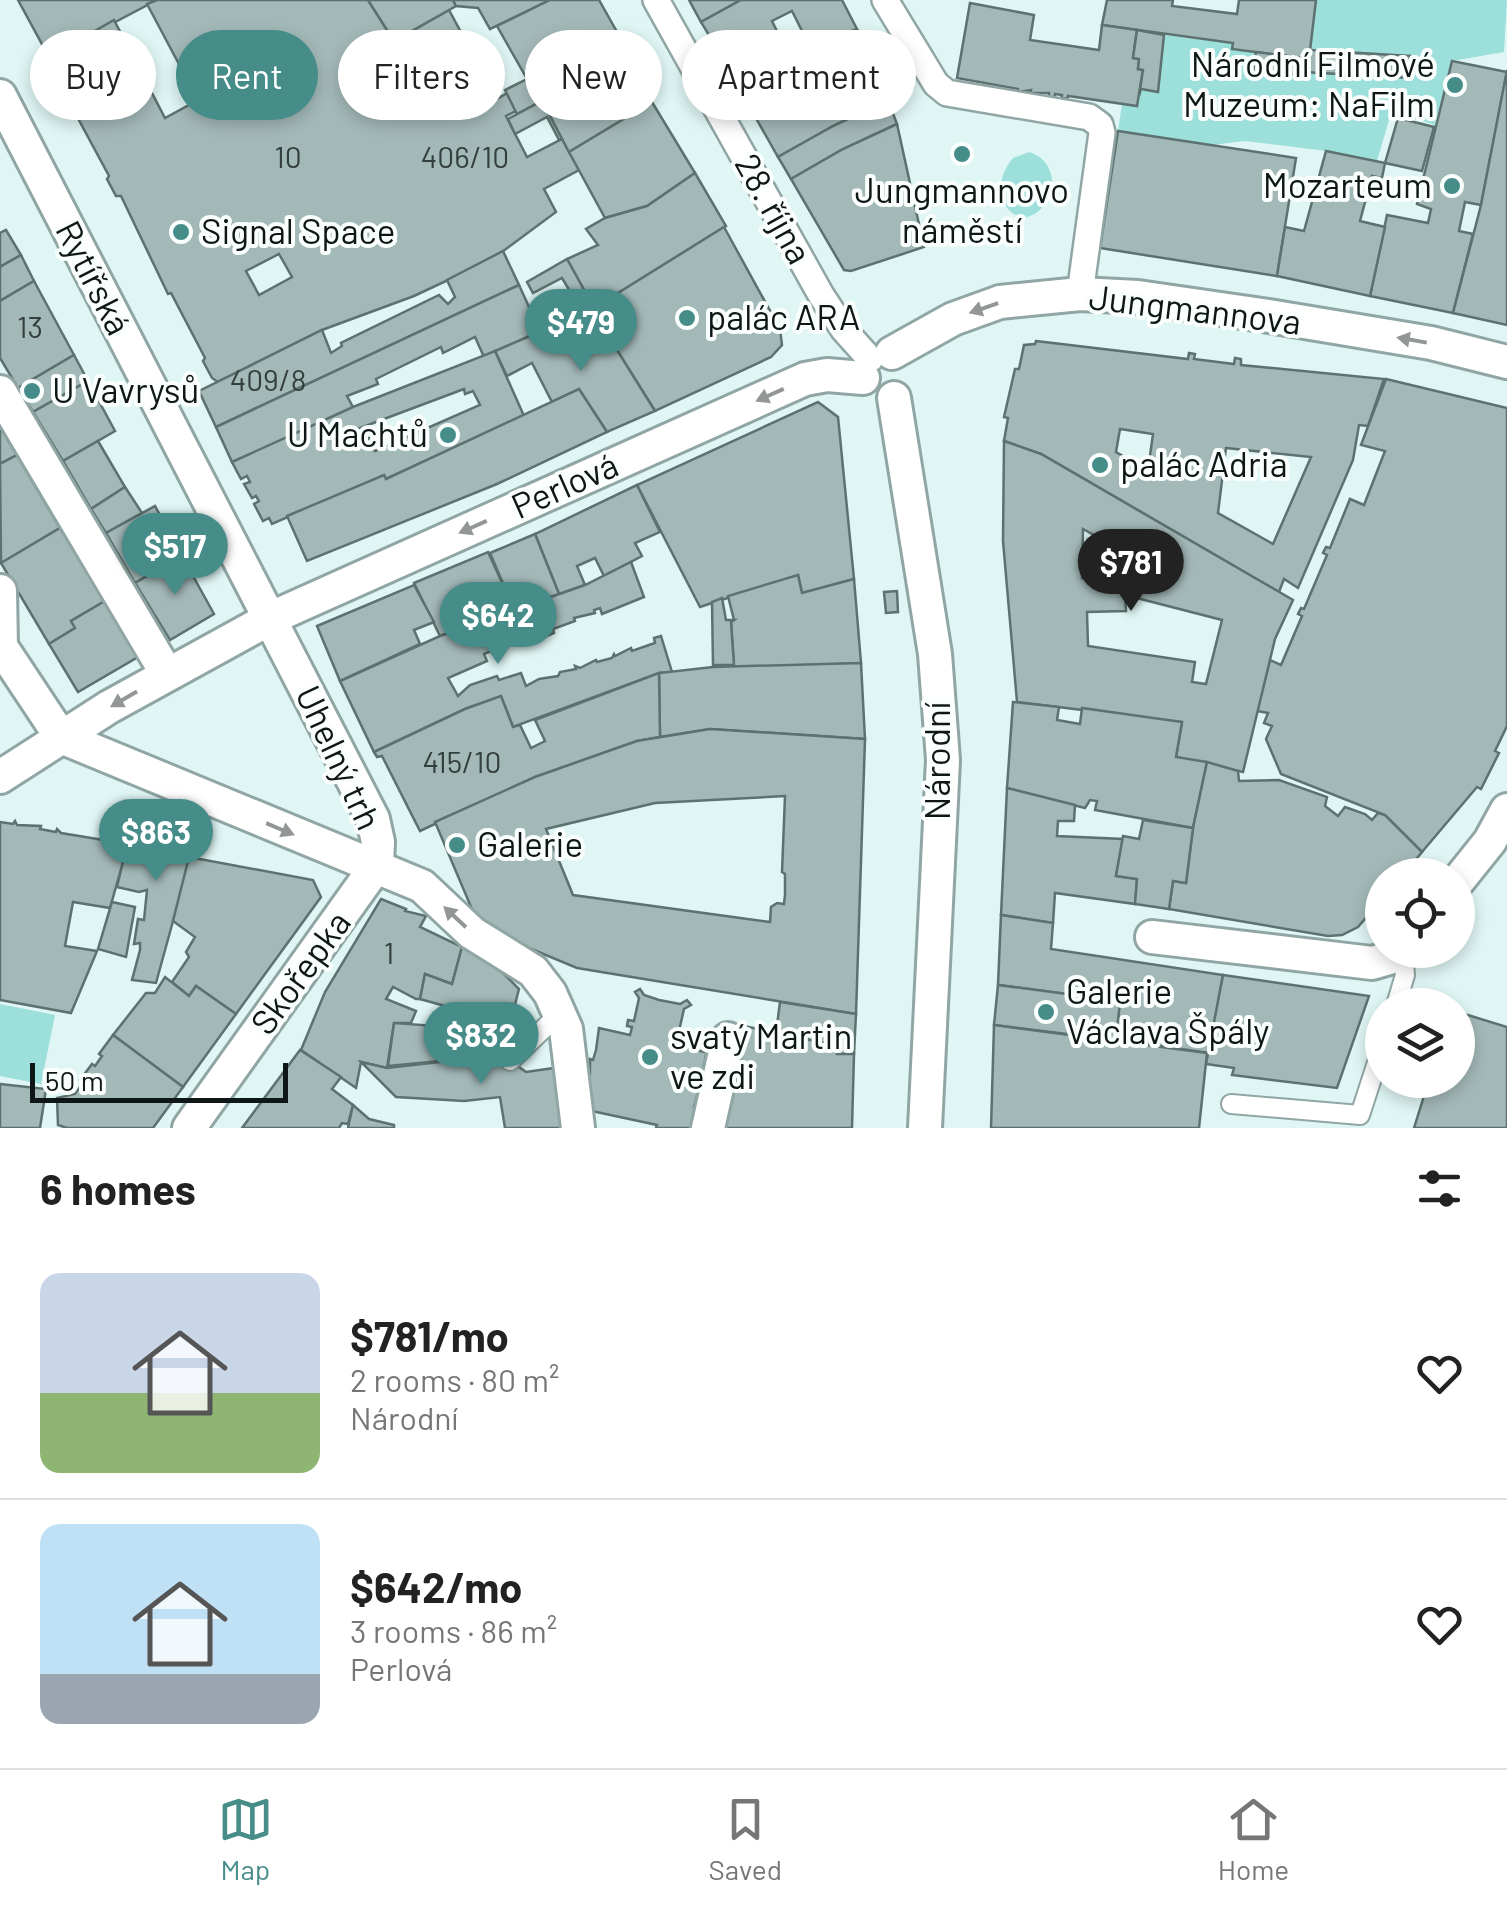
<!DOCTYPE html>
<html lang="en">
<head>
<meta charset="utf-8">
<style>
	:root { --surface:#fff; --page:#f6f6f6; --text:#222; --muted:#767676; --line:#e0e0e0; --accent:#468d8a }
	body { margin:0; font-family:Barlow,sans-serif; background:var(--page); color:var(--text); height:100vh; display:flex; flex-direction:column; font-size:38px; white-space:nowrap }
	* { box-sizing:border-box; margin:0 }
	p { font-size:32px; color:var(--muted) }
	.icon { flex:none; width:55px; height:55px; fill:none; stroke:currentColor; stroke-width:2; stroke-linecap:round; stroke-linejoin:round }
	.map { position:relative; height:1128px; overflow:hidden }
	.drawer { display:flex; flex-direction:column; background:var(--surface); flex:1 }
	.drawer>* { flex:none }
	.guide { position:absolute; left:30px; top:30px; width:1000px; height:90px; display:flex; gap:20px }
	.buttons { position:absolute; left:1365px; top:858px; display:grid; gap:20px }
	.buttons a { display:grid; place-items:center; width:110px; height:110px; border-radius:50%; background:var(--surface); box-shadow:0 5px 15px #0003; font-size:50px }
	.scale { position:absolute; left:30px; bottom:25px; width:258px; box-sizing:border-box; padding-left:10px; border:5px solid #0e1616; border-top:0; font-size:28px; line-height:35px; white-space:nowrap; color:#0e1616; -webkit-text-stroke:8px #fafffe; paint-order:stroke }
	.price { position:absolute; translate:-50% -85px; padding:0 22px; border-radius:35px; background:var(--accent); color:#fff; font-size:32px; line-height:65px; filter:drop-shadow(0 2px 5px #0008) }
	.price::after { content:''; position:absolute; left:50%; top:60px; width:30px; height:22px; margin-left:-15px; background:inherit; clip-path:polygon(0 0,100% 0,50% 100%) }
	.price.selected { background:#222; color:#fff }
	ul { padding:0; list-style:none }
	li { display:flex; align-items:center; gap:30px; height:250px; padding:0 40px }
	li+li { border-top:2px solid var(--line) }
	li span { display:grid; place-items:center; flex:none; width:280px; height:200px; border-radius:20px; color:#555 }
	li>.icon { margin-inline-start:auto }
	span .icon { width:120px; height:120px; fill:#fffc; stroke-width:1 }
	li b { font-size:42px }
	h2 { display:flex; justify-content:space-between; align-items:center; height:120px; padding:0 40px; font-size:42px }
	.chip { padding:0 35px; border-radius:45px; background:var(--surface); box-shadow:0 5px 15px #0003; font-size:35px; line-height:90px }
	.chip.selected { background:var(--accent); color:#fff }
	.tab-bar { display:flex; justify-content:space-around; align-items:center; height:140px; border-top:2px solid var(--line); background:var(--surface); font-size:28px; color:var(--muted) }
	.tab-bar a { display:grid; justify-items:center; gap:5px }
	.tab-bar .selected { color:var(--accent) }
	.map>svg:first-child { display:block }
</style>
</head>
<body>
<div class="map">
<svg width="1507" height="1128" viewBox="0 0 1507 1128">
	<rect width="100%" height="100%" fill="#dff6f4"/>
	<g fill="#9cdfdb">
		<path d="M1316 0H1507L1504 52 1452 61 1434 127 1433 124 1391 113 1377 161 1327 151 1245 141 1212 145 1118 131 1122 104 1137 106 1141 89 1158 91 1164 35 1233 43V49L1255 52Z"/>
		<path d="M1029 152C1064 163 1057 212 1023 218 994 209 996 178 1013 158Z"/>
		<path d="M0 1004 55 1015 41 1084 0 1076Z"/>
	</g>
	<g fill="#a3b9b8" stroke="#5d7270" stroke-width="2.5" fill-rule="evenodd">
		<path d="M18 0H157L49 57Z"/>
		<path d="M157 0H368L394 41 449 10 497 99 507 93 516 111 506 116 527 157 562 139 579 170 544 189 556 212 491 260 414 296 322 330 218 382 212 378 203 361 205 358 171 293 168 294 121 196H116L107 179 109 176 46 59 114 20 165 118 198 100 147 4ZM279 254 292 277 259 295 246 271Z"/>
		<path d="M368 0H453L456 6 394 41Z"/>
		<path d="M453 0H550L490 29 478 8 456 6Z"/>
		<path d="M550 0H599L630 55 517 114 505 90 527 79 497 26Z"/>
		<path d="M689 0H741L701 22Z"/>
		<path d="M741 0H842L857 29 789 57 738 83 701 22ZM792 11 802 31 782 41 772 21Z"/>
		<path d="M1107 0H1173L1172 6 1237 14 1239 0H1316L1309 59 1232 49 1233 43 1102 25Z"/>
		<path d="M970 3 1034 15 1030 40 1099 50 1102 25 1137 30 1133 58 1139 59 1138 69 1143 70 1137 106 1068 96 1067 99 1061 98 1062 95 1055 94V97H1049V93H1030L1031 90 1018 92V89L957 78Z"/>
		<path d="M857 29 869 53 824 73 753 113 738 83 789 57Z"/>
		<path d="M1137 30 1164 35 1158 92 1141 89 1139 96 1143 70 1138 69 1139 59 1133 58Z"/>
		<path d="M1310 50 1410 56 1409 78 1304 72Z"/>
		<path d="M1256 52 1306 58 1304 75 1253 71Z"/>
		<path d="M869 53 888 100 833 126 778 157 753 113 824 73Z"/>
		<path d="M630 55 652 102 569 152 542 101Z"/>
		<path d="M1452 61 1507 72 1481 205 1465 202 1459 231 1473 234 1453 313 1370 296 1387 215 1428 223 1431 209 1417 204Z"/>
		<path d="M1507 70V325L1453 313 1481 205Z"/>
		<path d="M888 100 897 124 843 149 791 179 778 157 833 126Z"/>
		<path d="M542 101 562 139 559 140 547 117 515 134 508 119Z"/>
		<path d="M652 102 695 173 647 206 605 218 569 152Z"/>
		<path d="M1398 118 1434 127 1422 171 1385 163Z"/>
		<path d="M897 124 924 247 851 271 844 270 791 179 843 149Z"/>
		<path d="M1118 131 1296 158 1277 276 1100 248Z"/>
		<path d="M1326 151 1385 163 1382 178 1372 176 1360 221 1385 227 1370 296 1277 276 1285 227 1304 231Z"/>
		<path d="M695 173 726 226 594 308 567 259 598 245 586 229 605 218 647 206Z"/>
		<path d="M724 227 780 329 782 345 771 357 655 411 607 334 594 308Z"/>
		<path d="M6 230 21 255 0 267V233Z"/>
		<path d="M503 251 519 285 216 427 199 391 322 330 331 353 342 346 341 343 439 295 448 304 455 297 447 280Z"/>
		<path d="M21 255 34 281 0 301V267Z"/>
		<path d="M567 259 594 308 552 327 546 313 574 298 562 278 533 293 527 282Z"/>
		<path d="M34 281 74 355 18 388 0 358V301Z"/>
		<path d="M519 285 540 331 484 357 475 337 443 353 441 347 376 379 378 384 347 396 354 409 232 462 216 427Z"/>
		<path d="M563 322 576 348 607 334 655 411 607 432 579 389 552 402 532 363 507 376 495 351Z"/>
		<path d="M1036 341 1188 359 1189 353 1195 354 1194 359 1234 364 1235 358 1241 359V365L1384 379 1368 426 1359 425 1353 460 1298 588 1284 579 1279 592 1041 454 1004 441 1008 418 1004 417 1015 369H1019L1024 345 1035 344ZM1120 429 1153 434 1148 470 1116 452ZM1226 448 1311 457 1273 544 1218 513Z"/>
		<path d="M495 351 524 416 386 479 384 475 272 524 269 518 263 521 254 504 259 501 256 496 252 498 244 484 250 482 247 476 241 479 232 462 353 407ZM464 389 465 394 473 391 480 405 375 451 369 438 358 443 352 431Z"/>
		<path d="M74 355 88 381 33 412 18 388Z"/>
		<path d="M1386 379 1507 408V726L1495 751 1499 753 1481 789 1477 787 1422 852 1385 815 1281 774 1266 739 1272 726 1264 723 1268 713 1257 711 1270 660 1281 665 1302 616 1298 614 1301 608 1304 609 1327 555 1323 553 1326 547 1330 548 1350 499 1364 505 1385 451 1361 445Z"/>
		<path d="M88 381 115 431 63 461 33 412Z"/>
		<path d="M579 389 607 432 497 484 307 561 287 516 384 475 386 479Z"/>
		<path d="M818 402 838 417 854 579 802 593 798 575 700 607 637 485Z"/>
		<path d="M0 427 17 455 0 464Z"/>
		<path d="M98 441 125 487 91 509 63 461Z"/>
		<path d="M1004 441 1041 454 1293 600 1275 639 1243 772 1176 757 1182 722 1017 702 1003 541ZM1083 529 1137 559 1135 564 1128 562 1124 571H1093L1092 579 1082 578ZM1125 595 1222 620 1206 684 1192 682 1195 662 1088 646 1087 612 1126 611Z"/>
		<path d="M17 455 60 528 1 563 0 464Z"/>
		<path d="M637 485 660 532 635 543 642 556 604 576 595 558 577 566 585 585 559 594 535 534Z"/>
		<path d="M125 487 142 513 106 533 91 509Z"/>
		<path d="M155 506 182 556 135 583 106 533Z"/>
		<path d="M60 528 105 601 71 621 75 628 49 644 1 563Z"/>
		<path d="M535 534 559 594 514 609 490 553Z"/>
		<path d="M488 552 514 609 440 636 414 583Z"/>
		<path d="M182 556 214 614 170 640 135 583Z"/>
		<path d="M631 562 644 597 602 614 600 608 594 610 595 613 574 618 575 621 553 629 554 633 537 640 536 636 515 641 492 653 491 651 484 654 487 661 448 678 458 696 470 685 497 676 499 680 521 673 526 686 539 679 558 676 560 672 576 669 575 666 580 668 596 660 597 662 612 658 614 654 615 656 631 648 632 651 649 645 655 643 654 638 661 636 672 672 659 673 513 727 501 696 465 709 374 752 340 681 440 636 585 585Z"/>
		<path d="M798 575 802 593 854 579 861 663 734 668 731 622 734 620 728 596Z"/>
		<path d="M414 585 434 622 414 630 420 644 340 681 317 626Z"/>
		<path d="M897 591 898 612 886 613 884 592Z"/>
		<path d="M722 598 726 620H734L731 622 734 665H713L712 602Z"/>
		<path d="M105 601 138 657 78 692 49 644 75 628 71 621Z"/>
		<path d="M861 663 865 739 710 729 660 737 659 673 713 667Z"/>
		<path d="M659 673 660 737 637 741 535 777 420 831 382 756 377 757 374 752 465 709 501 696 513 727 520 725 531 748 545 741 535 720Z"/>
		<path d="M1013 702 1059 707 1057 720 1080 724 1082 708 1182 722 1176 757 1207 762 1193 828 1095 810 1097 801 1090 800 1085 808 1007 788Z"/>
		<path d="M710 729 865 739 856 1014 577 968 517 943 477 921 435 822 535 777 637 741ZM785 796 782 872 785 874V895L784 904 777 903 771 907 770 922 573 895 546 829 655 803Z"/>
		<path d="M1207 762 1238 771 1239 781 1279 780 1327 797 1325 806 1338 816 1345 807 1365 814 1372 820 1378 813 1385 815 1422 852 1403 875H1382V899L1358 927 1342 935 1328 936 1169 909 1173 881 1186 883 1193 828Z"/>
		<path d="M1007 788 1075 805 1074 821H1058L1057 836 1123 839 1116 876 1137 879 1135 904 1055 893 1053 923 1001 915Z"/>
		<path d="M155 813 198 830 156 983 132 980 140 950V943L134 944 138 919 144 920 147 890 139 892 117 887 133 817 152 825Z"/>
		<path d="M1143 820 1193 828 1186 883 1173 881 1169 909 1135 904 1137 879 1116 876 1123 836 1139 839Z"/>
		<path d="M15 821 17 825 41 826 40 829 56 832 57 829 61 833 128 844 110 908 73 902 65 946 97 951 71 1013 0 1000V822L13 824Z"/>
		<path d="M189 857 313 880 321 897 236 1014 196 986 189 996 172 982 189 957 186 952 195 937 173 921Z"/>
		<path d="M381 899 406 909 405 911 426 916 420 927 462 947 452 984 425 974 420 999H416L393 987 386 999 416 1011 411 1023H394L387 1068 361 1062 356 1088 301 1050 325 992Z"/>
		<path d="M112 902 135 907 126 957 98 949Z"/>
		<path d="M1001 915 1053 923 1051 949 1223 975 1209 1053 1133 1042 1136 1030 1117 1027 1120 1001 998 985Z"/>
		<path d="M462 947 495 965 519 989 502 1055 388 1066 394 1023 449 1027 450 1017 445 1016V1006L420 999 425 974 452 984Z"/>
		<path d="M1223 975 1369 996 1337 1088 1232 1075 1234 1068 1206 1064Z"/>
		<path d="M165 977 189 996 196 986 236 1014 183 1087 113 1035 146 993H155Z"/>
		<path d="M998 985 1120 1001 1116 1040 994 1025Z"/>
		<path d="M640 989 644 995 659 1000 680 1004 687 1000 691 1005 684 1009 679 1031 685 1033 683 1039 677 1038 676 1045 705 1052 708 1049 710 1052 706 1055 701 1080 703 1085H700L694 1107 698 1108 694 1128H656L657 1125 587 1110 588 1078 586 1077V1074H590V1059L593 1060 596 1050 599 1028 630 1035 632 1027 627 1026 628 1020 634 1021 639 998 635 992Z"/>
		<path d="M780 1002 856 1014 854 1054H837L838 1046 776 1033Z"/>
		<path d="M1458 1012 1507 1027V1128H1414L1429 1080H1458Z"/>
		<path d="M994 1025 1207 1053 1199 1128H991Z"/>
		<path d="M744 1026 838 1046 837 1054H854L852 1128H720Z"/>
		<path d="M113 1035 183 1087 153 1128H67L58 1125 57 1098 75 1094 83 1083 80 1080 92 1064 95 1066 102 1056 99 1054Z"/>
		<path d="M300 1050 341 1077 332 1089 353 1105 348 1124 342 1123 339 1128H242Z"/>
		<path d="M502 1055 526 1072 554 1068 561 1128H505L500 1097 464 1101 396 1097 361 1062 387 1068Z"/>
		<path d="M0 1084 46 1089 40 1128H0Z"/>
		<path d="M353 1105 369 1119 394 1125V1128H348Z"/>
	</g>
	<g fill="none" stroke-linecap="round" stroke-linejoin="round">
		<g stroke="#90a6a4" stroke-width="22">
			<g id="service">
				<path d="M1396 1005 1405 975 1403 954"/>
				<path d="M510 1061 560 1013"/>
				<path d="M1231 1104 1360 1115 1382 1047"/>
			</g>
		</g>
		<g stroke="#90a6a4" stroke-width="30">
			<g id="pedestrian">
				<path d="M656 0 821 295 844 330 870 359"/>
				<path d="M885 0 936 84 947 93 1089 117 1100 125 1102 133 1080 294"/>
			</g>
		</g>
		<g stroke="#90a6a4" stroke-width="38">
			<g id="minor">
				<path d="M0 96 373 819 378 842 377 865"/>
				<path d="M892 353 953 319 1000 302 1080 294 1138 297 1269 316 1431 343 1507 362"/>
				<path d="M0 392 167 674"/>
				<path d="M894 398 935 654 943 760 925 1128"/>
				<path d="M0 591 1 646"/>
				<path d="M0 645 61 737"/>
				<path d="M61 737 422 886 472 933 533 971 550 993 566 1029 578 1128"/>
				<path d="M0 777 109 707 271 618 805 379 827 375 863 378"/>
				<path d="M1458 881 1490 841 1507 810"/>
				<path d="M1152 937 1372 963 1403 954 1406 950"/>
				<path d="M189 1128 377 865"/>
				<path d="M708 1128 728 1039"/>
			</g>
		</g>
		<use href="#service" stroke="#fff" stroke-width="18"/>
		<use href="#pedestrian" stroke="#fff" stroke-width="25"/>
		<use href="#minor" stroke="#fff" stroke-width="32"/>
	</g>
	<defs><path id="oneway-solid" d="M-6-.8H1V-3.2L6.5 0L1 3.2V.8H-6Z" transform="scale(2.5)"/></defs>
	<g fill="#939696">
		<use href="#oneway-solid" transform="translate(984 308) rotate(161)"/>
		<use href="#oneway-solid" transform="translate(1412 340) rotate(-170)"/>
		<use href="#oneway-solid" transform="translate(770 395) rotate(156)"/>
		<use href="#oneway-solid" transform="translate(473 527) rotate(156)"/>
		<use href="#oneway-solid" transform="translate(124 699) rotate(150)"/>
		<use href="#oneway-solid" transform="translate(280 829) rotate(23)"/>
		<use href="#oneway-solid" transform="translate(455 917) rotate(-137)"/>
	</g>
	<g fill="#468d8a" stroke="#fafffe" stroke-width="4">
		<circle cx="1455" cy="85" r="10"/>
		<circle cx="962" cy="154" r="10"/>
		<circle cx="1452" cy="186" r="10"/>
		<circle cx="181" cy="232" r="10"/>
		<circle cx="687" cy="318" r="10"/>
		<circle cx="32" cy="391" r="10"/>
		<circle cx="448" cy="435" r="10"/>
		<circle cx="1100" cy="465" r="10"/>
		<circle cx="457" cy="845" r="10"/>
		<circle cx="1046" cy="1012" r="10"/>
		<circle cx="650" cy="1057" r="10"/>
	</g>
	<g text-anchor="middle" stroke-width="8" stroke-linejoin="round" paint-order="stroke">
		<g font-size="30" fill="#333f3e">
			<text x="288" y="168">10</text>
			<text x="465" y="168">406/10</text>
			<text x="30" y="338">13</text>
			<text x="268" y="391">409/8</text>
			<text x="462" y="773">415/10</text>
			<text x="389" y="964">1</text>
		</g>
		<g font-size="35" fill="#0e1616" stroke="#fafffe" text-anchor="start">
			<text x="1435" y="77" text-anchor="end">Národní Filmové<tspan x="1435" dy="40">Muzeum: NaFilm</tspan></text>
			<text x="1432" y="198" text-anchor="end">Mozarteum</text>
			<text x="962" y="203" text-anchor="middle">Jungmannovo<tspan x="962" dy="40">náměstí</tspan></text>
			<text x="201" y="244">Signal Space</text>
			<text x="707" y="330">palác ARA</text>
			<text x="52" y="403">U Vavrysů</text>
			<text x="428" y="447" text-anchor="end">U Machtů</text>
			<text x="1120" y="477">palác Adria</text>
			<text x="477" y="857">Galerie</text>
			<text x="1066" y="1004">Galerie<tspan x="1066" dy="40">Václava Špály</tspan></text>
			<text x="670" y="1049">svatý Martin<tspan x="670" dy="40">ve zdi</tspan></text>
		</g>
		<g font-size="35" fill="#0e1616" stroke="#fafffe">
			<text transform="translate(773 209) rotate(61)" y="12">28. října</text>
			<text transform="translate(93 278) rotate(63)" y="12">Rytířská</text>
			<text transform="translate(1195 310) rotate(7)" y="12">Jungmannova</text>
			<text transform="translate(565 486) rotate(-24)" y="12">Perlová</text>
			<text transform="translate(338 758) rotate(65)" y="12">Uhelný trh</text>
			<text transform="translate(938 761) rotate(-90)" y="12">Národní</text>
			<text transform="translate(301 973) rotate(-54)" y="12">Skořepka</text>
		</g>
	</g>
</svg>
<div class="buttons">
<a><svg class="icon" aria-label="locate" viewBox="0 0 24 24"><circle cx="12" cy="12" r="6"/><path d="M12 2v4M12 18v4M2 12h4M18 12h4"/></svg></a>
<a><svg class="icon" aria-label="layers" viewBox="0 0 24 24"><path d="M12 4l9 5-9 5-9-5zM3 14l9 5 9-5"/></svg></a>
</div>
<div class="scale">50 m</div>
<b class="price" style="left:581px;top:374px">$479</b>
<b class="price" style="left:175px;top:598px">$517</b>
<b class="price selected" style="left:1131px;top:614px">$781</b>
<b class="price" style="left:498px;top:667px">$642</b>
<b class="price" style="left:156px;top:884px">$863</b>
<b class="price" style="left:481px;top:1087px">$832</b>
<div class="guide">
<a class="chip">Buy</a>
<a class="chip selected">Rent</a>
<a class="chip">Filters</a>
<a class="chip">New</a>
<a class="chip">Apartment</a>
</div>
</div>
<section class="drawer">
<h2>6 homes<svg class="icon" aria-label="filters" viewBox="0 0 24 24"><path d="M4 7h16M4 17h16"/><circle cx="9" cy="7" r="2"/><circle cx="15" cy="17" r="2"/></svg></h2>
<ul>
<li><span style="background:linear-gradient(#c9d6e8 60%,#8fb573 0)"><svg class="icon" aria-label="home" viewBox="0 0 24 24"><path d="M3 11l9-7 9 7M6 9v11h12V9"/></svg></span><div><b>$781/mo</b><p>2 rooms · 80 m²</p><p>Národní</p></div><svg class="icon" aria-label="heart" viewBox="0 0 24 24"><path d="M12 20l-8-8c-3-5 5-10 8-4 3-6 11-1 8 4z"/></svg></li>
<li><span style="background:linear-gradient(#bfe0f5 75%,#9aa5b1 0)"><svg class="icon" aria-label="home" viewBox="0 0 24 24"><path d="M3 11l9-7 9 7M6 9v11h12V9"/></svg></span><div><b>$642/mo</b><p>3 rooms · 86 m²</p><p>Perlová</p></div><svg class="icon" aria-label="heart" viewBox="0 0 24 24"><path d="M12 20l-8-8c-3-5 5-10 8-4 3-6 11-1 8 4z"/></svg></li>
</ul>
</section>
<nav class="tab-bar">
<a class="selected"><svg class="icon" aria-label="map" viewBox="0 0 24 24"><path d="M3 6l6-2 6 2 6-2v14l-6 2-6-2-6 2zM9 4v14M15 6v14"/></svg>Map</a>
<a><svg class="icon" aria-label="saved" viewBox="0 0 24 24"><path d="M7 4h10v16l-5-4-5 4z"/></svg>Saved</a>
<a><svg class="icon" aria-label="home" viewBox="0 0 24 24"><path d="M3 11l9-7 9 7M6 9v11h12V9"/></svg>Home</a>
</nav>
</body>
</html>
